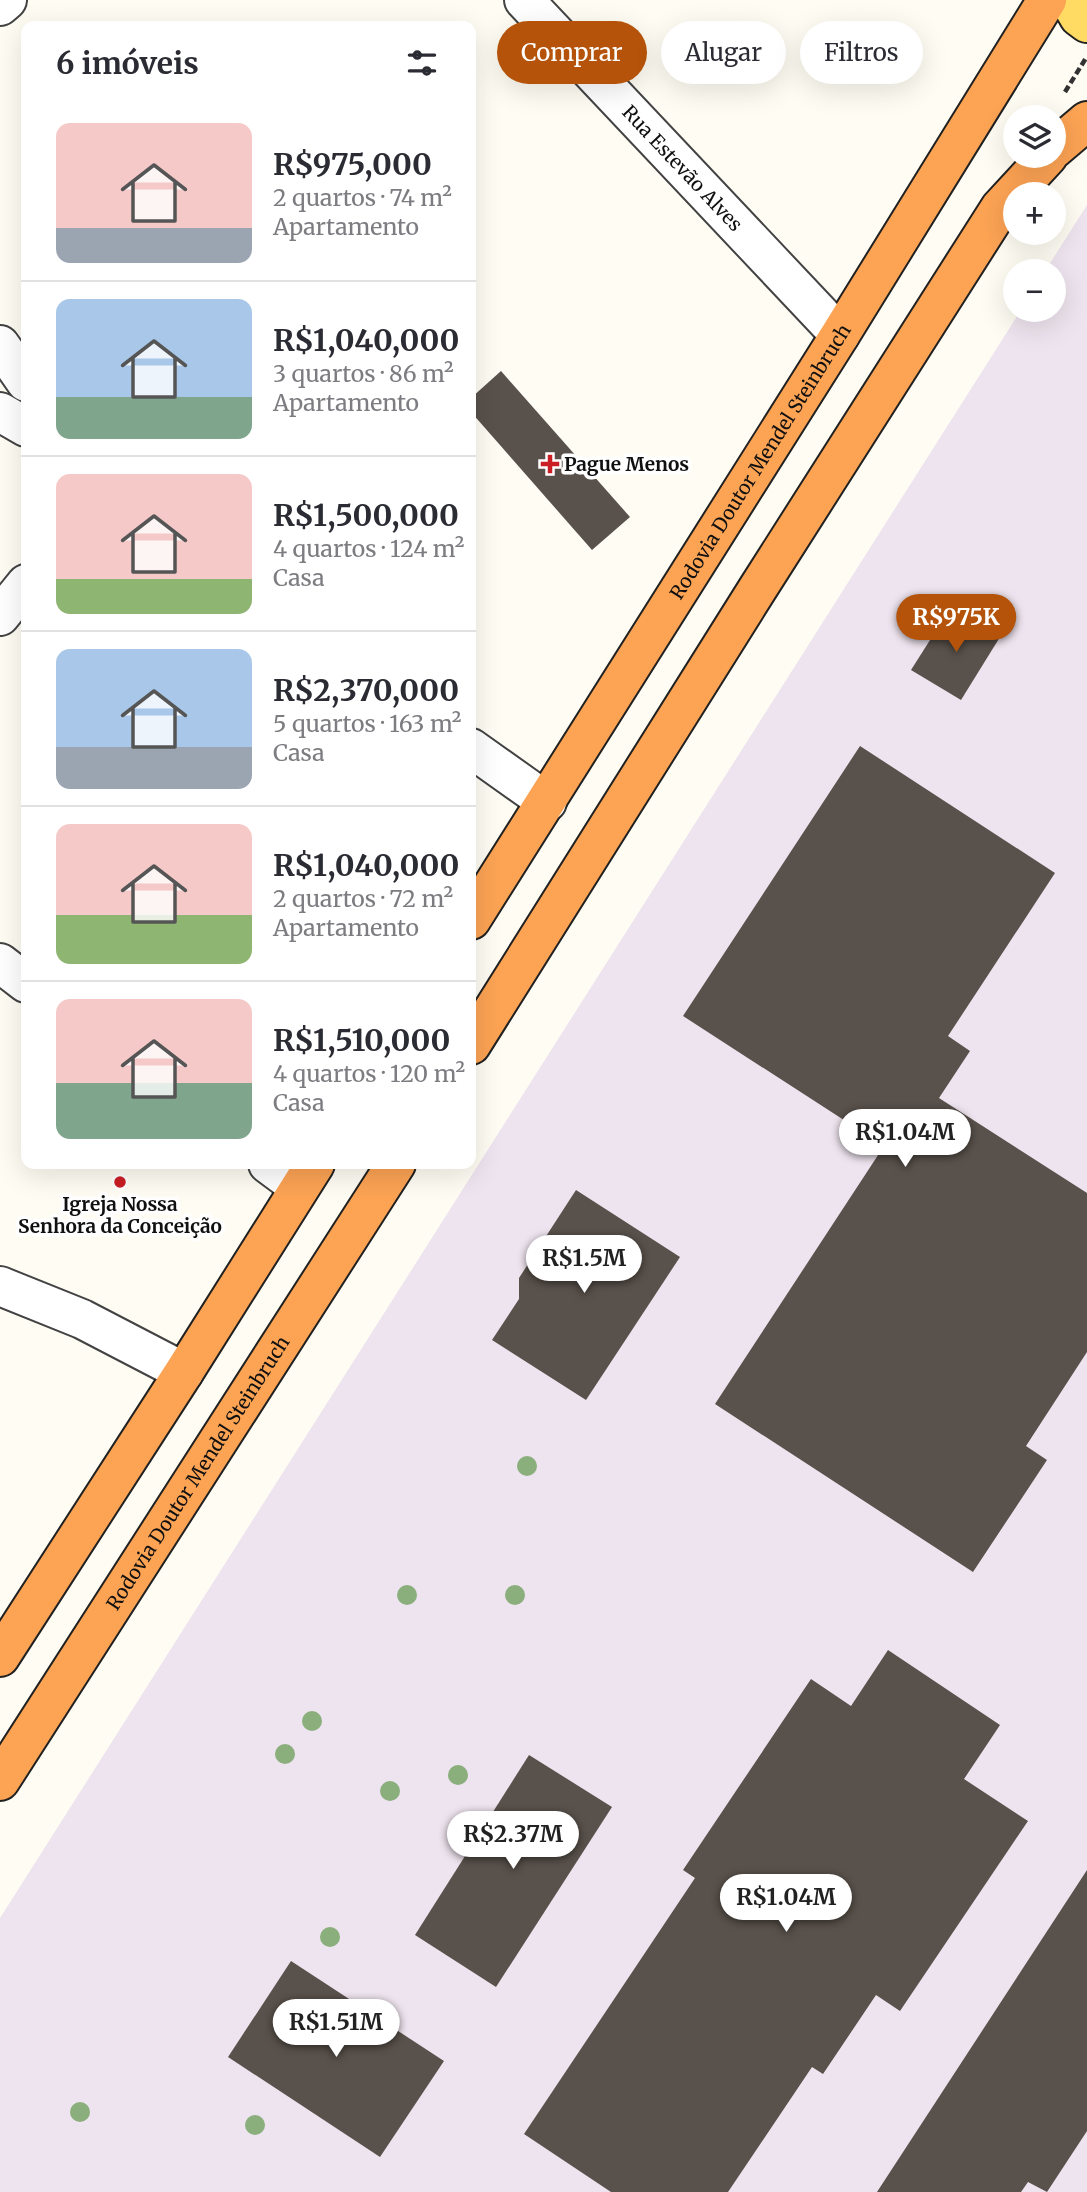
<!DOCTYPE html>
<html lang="pt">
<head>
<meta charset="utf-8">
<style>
	:root { --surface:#fff; --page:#f2f2f3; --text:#2b2b33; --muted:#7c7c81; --line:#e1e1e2; --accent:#b45309 }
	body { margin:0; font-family:Merriweather,serif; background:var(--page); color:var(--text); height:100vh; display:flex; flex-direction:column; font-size:26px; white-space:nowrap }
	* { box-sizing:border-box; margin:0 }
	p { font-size:23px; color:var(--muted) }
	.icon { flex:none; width:38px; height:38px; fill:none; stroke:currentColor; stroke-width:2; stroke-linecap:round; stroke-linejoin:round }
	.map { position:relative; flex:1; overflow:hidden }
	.sheet { position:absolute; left:21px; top:21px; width:455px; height:1148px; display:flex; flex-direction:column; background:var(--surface); border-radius:14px; box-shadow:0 7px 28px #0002 }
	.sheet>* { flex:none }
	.top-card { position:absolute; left:497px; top:21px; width:485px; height:63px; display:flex; gap:14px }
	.buttons { position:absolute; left:1003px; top:105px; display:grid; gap:14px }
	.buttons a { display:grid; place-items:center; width:63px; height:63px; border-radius:50%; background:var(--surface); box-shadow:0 7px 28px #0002; font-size:35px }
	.price { position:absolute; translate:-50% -60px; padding:0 16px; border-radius:24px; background:#fff; color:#222; font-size:23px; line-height:46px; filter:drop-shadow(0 2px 4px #0008) }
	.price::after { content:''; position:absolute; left:50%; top:42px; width:21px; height:16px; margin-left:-10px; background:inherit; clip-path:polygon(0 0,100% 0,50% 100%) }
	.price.active { background:var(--accent); color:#fff }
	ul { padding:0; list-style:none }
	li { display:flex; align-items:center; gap:21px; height:175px; padding:0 35px }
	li+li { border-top:2px solid var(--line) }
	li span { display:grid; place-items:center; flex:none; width:196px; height:140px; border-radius:14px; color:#555 }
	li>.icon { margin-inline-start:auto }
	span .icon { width:84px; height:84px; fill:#fffc; stroke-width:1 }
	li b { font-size:30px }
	h2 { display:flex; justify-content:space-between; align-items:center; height:84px; padding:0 35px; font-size:30px }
	.pill { padding:0 24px; border-radius:32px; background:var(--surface); box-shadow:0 7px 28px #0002; font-size:24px; line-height:63px }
	.pill.active { background:var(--accent); color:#fff }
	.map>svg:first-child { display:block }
</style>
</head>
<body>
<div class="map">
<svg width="1087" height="2192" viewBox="0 0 1087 2192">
	<rect width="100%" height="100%" fill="#fffdf3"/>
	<path fill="#eee4ef" d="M1087 205V2192H0V1918L1021 310H1054V271H1045Z"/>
	<g fill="#59514b">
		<path d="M501 371 630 517 592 550 471 412V398Z"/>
		<path d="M951 607 1000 637 961 700 911 670Z"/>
		<path d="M860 746 1055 873 948 1036 970 1051 939 1098 1087 1193V1352L1026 1446 1047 1460 973 1572 715 1404 884 1146 683 1016Z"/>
		<path d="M576 1190 680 1257 586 1400 492 1340 519 1299V1278Z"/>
		<path d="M888 1650 1000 1725 964 1779 1028 1821 900 2011 876 1995 823 2074 812 2067 728 2192H611L524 2134 695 1878 683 1870 811 1679 851 1706Z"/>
		<path d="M529 1755 612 1807 496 1987 415 1935Z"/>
		<path d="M1087 1870V2131L1047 2192 1028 2182 1021 2192H877Z"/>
		<path d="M291 1961 444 2061 380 2157 228 2057Z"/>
	</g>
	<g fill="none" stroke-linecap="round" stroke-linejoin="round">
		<g stroke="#434343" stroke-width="42">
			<g id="minor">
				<path id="s1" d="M524 0 840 335"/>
				<path d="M0 6 7 0"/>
				<path d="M0 345 26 382"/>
				<path d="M0 412 26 427"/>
				<path d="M0 616 26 584"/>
				<path d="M471 748 547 802"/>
				<path d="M0 963 26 983"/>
				<path d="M268 1164 299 1187"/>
				<path d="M0 1286 82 1319 184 1372"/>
			</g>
		</g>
		<g stroke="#212121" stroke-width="42">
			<path id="major" d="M1069 0 1079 17 1087 23"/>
		</g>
		<g stroke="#212121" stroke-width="42">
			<g id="highway">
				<path d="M1054 149 1087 121"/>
				<path id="s2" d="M471 920 840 335 1047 0"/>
				<path d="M471 1045 758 588 1000 208 1048 156"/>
				<path d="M0 1657 184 1372 315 1164"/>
				<path id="s3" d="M0 1781 396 1164"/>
			</g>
		</g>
		<path stroke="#323232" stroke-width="4.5" stroke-dasharray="7 3.5" stroke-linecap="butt" d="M1065 92 1086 58"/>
		<use href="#minor" stroke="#fff" stroke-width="38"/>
		<use href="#major" stroke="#ffdb63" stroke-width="38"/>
		<use href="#highway" stroke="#fca354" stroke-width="38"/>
	</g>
	<g fill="#8aae7c">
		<circle cx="527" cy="1466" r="10"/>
		<circle cx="407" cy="1595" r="10"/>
		<circle cx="515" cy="1595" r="10"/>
		<circle cx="312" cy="1721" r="10"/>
		<circle cx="285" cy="1754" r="10"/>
		<circle cx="458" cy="1775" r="10"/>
		<circle cx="390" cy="1791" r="10"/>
		<circle cx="330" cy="1937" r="10"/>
		<circle cx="80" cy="2112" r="10"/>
		<circle cx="255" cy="2125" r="10"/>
	</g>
	<g fill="#ca1e24" stroke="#fff" stroke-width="2.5">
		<path d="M546.5 453.5h7v7h7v7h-7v7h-7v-7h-7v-7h7z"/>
		<circle cx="120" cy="1182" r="7"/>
	</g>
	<g text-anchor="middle" stroke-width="7" stroke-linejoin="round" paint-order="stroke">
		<g font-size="19" fill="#101010" stroke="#fff">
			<text dy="7" stroke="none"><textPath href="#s1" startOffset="231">Rua Estevão Alves</textPath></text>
			<text dy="7" stroke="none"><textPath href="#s2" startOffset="542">Rodovia Doutor Mendel Steinbruch</textPath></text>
			<text dy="7" stroke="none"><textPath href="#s3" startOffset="366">Rodovia Doutor Mendel Steinbruch</textPath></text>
		</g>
		<g font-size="19" font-weight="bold" fill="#101010" stroke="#fff" text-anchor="start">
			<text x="564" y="471">Pague Menos</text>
			<text x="120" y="1211" text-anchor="middle">Igreja Nossa<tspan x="120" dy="22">Senhora da Conceição</tspan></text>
		</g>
	</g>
</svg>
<div class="buttons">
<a><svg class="icon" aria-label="layers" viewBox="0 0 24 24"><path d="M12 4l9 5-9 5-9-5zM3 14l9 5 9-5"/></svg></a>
<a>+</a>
<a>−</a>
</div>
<b class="price active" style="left:956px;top:654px">R$975K</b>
<b class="price" style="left:905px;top:1169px">R$1.04M</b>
<b class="price" style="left:584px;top:1295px">R$1.5M</b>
<b class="price" style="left:513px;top:1871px">R$2.37M</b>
<b class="price" style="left:786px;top:1934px">R$1.04M</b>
<b class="price" style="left:336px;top:2059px">R$1.51M</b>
<div class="top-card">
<a class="pill active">Comprar</a>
<a class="pill">Alugar</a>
<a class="pill">Filtros</a>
</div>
<section class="sheet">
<h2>6 imóveis<svg class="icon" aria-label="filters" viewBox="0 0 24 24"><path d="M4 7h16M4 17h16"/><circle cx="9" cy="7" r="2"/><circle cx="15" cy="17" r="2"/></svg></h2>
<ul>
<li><span style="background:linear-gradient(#f6c9c9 75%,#9aa5b1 0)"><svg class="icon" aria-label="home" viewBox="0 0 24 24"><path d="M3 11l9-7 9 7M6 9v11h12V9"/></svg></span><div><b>R$975,000</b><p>2 quartos · 74 m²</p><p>Apartamento</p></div></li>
<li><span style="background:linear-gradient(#a9c7e8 70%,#7fa58c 0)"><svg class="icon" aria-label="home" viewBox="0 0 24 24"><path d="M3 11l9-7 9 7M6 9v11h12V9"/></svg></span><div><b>R$1,040,000</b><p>3 quartos · 86 m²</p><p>Apartamento</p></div></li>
<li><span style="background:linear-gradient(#f6c9c9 75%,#8fb573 0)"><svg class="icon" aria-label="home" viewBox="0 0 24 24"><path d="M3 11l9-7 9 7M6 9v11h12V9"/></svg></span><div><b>R$1,500,000</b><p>4 quartos · 124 m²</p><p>Casa</p></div></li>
<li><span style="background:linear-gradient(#a9c7e8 70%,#9aa5b1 0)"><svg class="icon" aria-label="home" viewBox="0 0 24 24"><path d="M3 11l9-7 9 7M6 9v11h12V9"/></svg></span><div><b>R$2,370,000</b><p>5 quartos · 163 m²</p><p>Casa</p></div></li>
<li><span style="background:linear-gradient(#f6c9c9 65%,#8fb573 0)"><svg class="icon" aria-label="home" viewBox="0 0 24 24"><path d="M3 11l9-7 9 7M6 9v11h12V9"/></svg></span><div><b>R$1,040,000</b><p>2 quartos · 72 m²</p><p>Apartamento</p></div></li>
<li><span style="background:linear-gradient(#f6c9c9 60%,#7fa58c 0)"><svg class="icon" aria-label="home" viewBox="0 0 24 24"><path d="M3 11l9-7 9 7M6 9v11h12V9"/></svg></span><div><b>R$1,510,000</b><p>4 quartos · 120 m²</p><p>Casa</p></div></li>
</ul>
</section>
</div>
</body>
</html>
